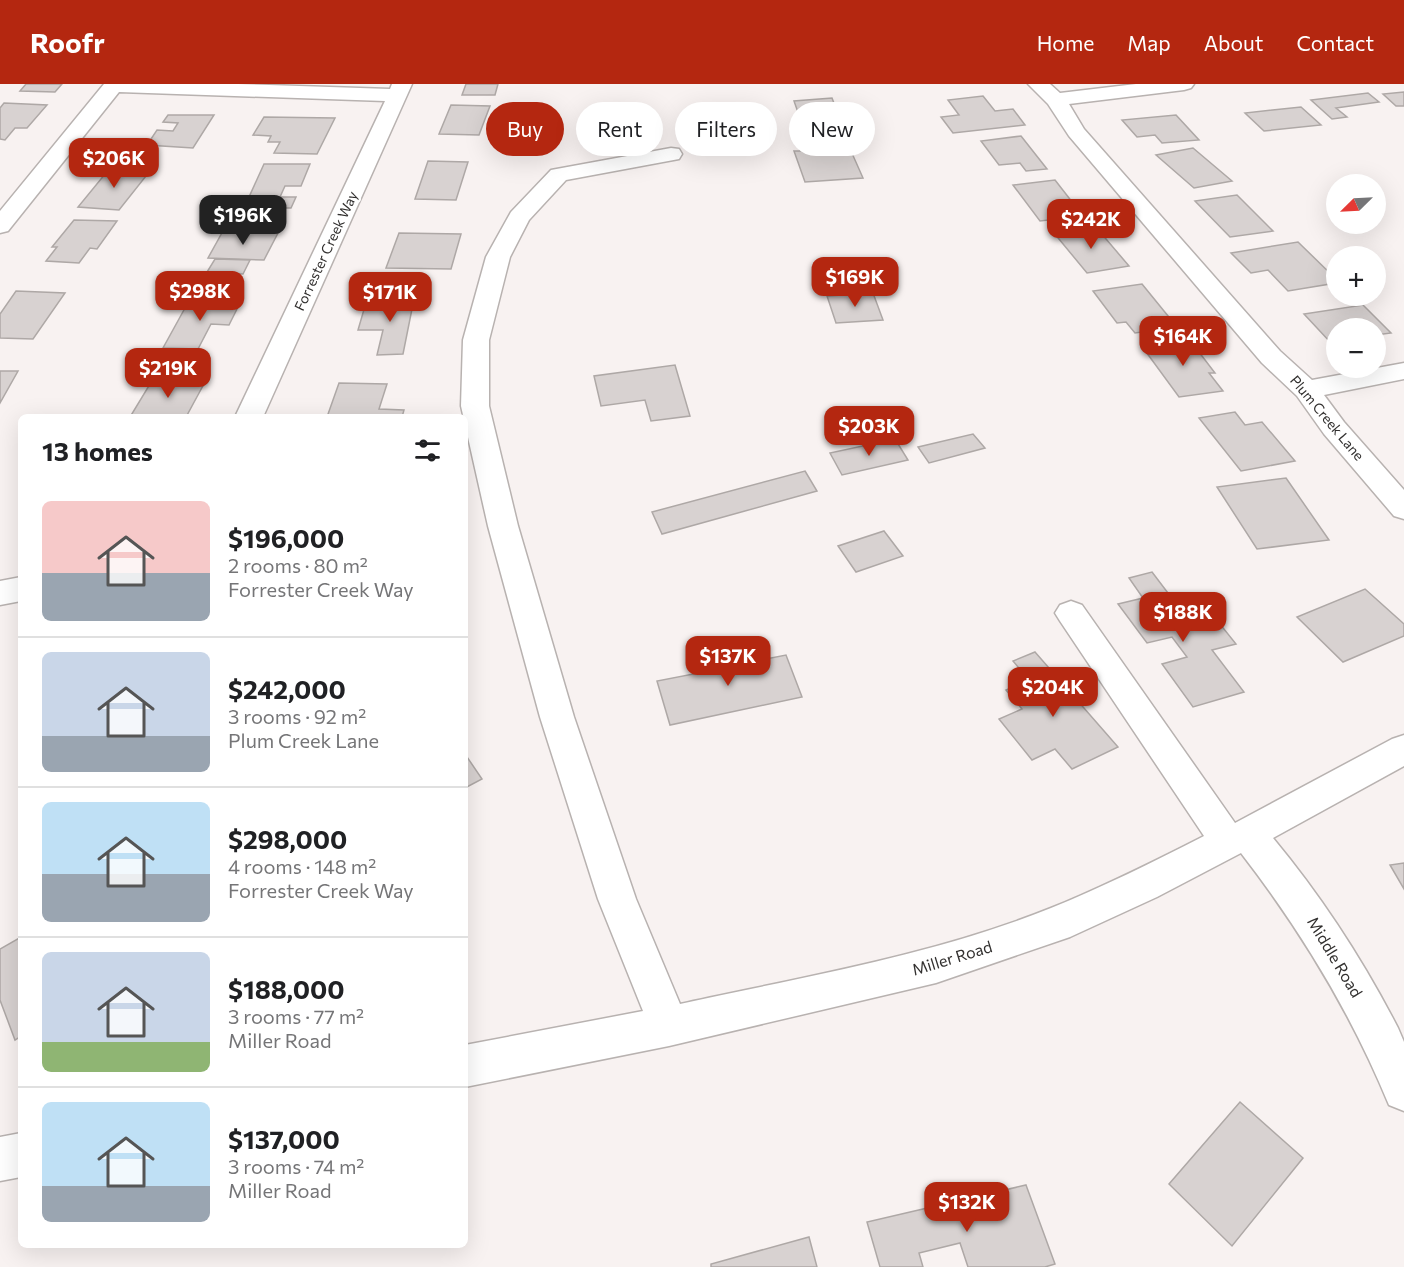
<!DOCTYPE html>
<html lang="en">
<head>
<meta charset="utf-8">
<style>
	:root { --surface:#fff; --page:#f6f6f6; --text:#202124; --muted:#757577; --line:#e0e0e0; --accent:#b42710 }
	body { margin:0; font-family:Commissioner,sans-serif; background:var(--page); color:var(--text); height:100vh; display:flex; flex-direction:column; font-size:22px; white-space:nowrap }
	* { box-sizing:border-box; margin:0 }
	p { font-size:20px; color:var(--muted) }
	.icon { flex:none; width:33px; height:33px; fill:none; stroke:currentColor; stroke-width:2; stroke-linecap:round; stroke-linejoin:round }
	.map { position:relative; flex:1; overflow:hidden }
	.drawer { position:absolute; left:18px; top:330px; width:450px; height:834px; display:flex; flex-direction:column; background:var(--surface); border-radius:9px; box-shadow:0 6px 24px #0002 }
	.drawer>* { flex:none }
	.guide { position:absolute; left:486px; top:18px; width:570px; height:54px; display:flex; gap:12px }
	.needle { width:39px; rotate:246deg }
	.buttons { position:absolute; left:1326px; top:90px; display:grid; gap:12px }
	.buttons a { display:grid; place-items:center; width:60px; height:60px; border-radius:50%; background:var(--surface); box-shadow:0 6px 24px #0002; font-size:30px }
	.price { position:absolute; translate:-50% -51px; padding:0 14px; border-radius:12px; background:var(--accent); color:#fff; font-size:20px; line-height:39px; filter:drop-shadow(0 2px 3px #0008) }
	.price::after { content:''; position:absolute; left:50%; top:36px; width:18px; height:14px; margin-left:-9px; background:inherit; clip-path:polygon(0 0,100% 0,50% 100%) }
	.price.on { background:#222; color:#fff }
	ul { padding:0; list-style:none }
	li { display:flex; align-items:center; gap:18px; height:150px; padding:0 24px }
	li+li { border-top:2px solid var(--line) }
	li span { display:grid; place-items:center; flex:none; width:168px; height:120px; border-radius:9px; color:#555 }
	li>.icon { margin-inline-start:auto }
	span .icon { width:72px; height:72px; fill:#fffc; stroke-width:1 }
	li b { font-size:26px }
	h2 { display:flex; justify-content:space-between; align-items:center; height:72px; padding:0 24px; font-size:26px }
	.chip { padding:0 21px; border-radius:27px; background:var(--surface); box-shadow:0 6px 24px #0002; font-size:21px; line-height:54px }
	.chip.on { background:var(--accent); color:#fff }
	header { display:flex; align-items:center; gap:36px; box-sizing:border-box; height:84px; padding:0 30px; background:var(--accent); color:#fff }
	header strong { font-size:28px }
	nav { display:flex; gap:33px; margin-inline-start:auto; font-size:21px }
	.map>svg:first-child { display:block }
</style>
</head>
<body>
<header>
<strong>Roofr</strong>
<nav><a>Home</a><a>Map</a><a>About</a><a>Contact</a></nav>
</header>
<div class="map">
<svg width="1404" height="1183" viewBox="0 0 1404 1183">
	<rect width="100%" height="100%" fill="#f8f2f1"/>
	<g fill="#d8d2d1" stroke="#aea8a6" stroke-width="1.5">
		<path d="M26 0H62L55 8 20 7Z"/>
		<path d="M466 0H498L495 11H462Z"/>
		<path d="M1404 8V22H1396L1383 10Z"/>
		<path d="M1368 9 1379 18 1336 24 1347 33 1332 35 1311 16Z"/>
		<path d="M983 12 995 27 1013 25 1025 41 953 49 941 33 959 31 948 16Z"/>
		<path d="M832 14 840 35 801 37 794 17Z"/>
		<path d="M4 19 47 21 27 44H15L5 56 0 55V24Z"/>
		<path d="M451 21 490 22 479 51 439 50Z"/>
		<path d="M1301 23 1321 41 1264 47 1245 29Z"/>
		<path d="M168 31H214L193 64 147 61 157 46 173 47 178 39 163 38Z"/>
		<path d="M1176 31 1199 56 1162 59 1155 51 1137 53 1122 36Z"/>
		<path d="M264 33 335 34 317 70 274 69 280 58H268L271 52 253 51Z"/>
		<path d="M843 49 863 94 805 98 794 67H800L799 53Z"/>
		<path d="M1021 52 1047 85 1026 87 1020 79 999 81 981 57Z"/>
		<path d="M1193 64 1232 97 1194 104 1156 71Z"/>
		<path d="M428 77 468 78 456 116 415 115Z"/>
		<path d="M264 80H310L301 102H285L280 113H296L291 124H244Z"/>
		<path d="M110 84 150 87 119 126 78 123Z"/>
		<path d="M1055 96 1083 132 1040 137 1013 101Z"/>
		<path d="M1237 111 1273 147 1230 153 1195 117Z"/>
		<path d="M74 136 117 137 97 165 90 164 79 179 46 177 57 163H52Z"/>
		<path d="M1095 142 1129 182 1087 189 1054 149Z"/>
		<path d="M223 147 278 149 264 176 208 174Z"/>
		<path d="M399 149 461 150 451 185 386 184Z"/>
		<path d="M1298 158 1336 195V199L1288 207 1268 186 1251 189 1231 169Z"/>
		<path d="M215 175 250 176 243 190 207 188Z"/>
		<path d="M1142 200 1177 243 1135 249 1126 238 1117 239 1093 207Z"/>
		<path d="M16 207 65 209 33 255 0 254V230Z"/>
		<path d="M873 209 883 236 836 239 827 212Z"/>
		<path d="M391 210H415L403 270 377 271 383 246H358L365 222H389Z"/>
		<path d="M190 215 241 217 229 241 211 240 198 265 163 264Z"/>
		<path d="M1363 221 1391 249 1376 251V244H1336V258L1331 259 1304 230Z"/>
		<path d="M1189 255 1215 289H1209L1223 307 1179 313 1141 261Z"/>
		<path d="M675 281 690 332 651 337 645 316 601 322 594 292Z"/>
		<path d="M0 287H18L0 319Z"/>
		<path d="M153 295 205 298 186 333H130Z"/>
		<path d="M339 299 387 300 379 325 404 326 402 333H327Z"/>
		<path d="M1235 328 1245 341 1262 338 1295 377 1241 387 1199 334Z"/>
		<path d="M973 350 985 364 929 379 918 363Z"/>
		<path d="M895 355 908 376 842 391 830 369Z"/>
		<path d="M805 387 817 407 662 450 652 428Z"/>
		<path d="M1286 394 1329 456 1257 465 1217 403Z"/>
		<path d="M884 447 903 472 856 488 838 462Z"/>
		<path d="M1152 488 1196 546 1220 540 1236 560 1212 566 1244 608 1193 623 1162 580 1187 573 1172 553 1147 559 1118 520 1143 514 1129 494Z"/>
		<path d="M1365 505 1404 540V552L1343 578 1297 533Z"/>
		<path d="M727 561 735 581 786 571 802 613 670 641 657 597 709 587 702 566Z"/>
		<path d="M1035 568 1118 663 1072 685 1055 665 1032 676 999 635 1022 625 1006 606 1029 596 1013 577Z"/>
		<path d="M465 670 482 695 465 704Z"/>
		<path d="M1404 779V805L1390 781Z"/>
		<path d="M21 853V952L15 956 0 916V865Z"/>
		<path d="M1240 1018 1303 1074 1232 1162 1169 1100Z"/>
		<path d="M1026 1101 1055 1180 1045 1183H968L960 1159 919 1169 923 1183H880L867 1138Z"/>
		<path d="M809 1153 817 1183H711V1180Z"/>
	</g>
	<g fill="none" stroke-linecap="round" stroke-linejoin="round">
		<g stroke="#b8b2b0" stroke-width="3">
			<g id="minor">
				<path d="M104 0H238L390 5 392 0H412L263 333H235L385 17 119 8 8 147 0 149V127Z"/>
				<path d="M1028 0H1050L1060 9 1136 0H1194L1191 4 1184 6 1069 20 1084 45 1280 267 1312 296 1404 279V295L1324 311 1344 338 1404 406V435L1394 432 1324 350 1297 312 1262 279 1069 52 1048 20Z"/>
				<path d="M671 64 679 65 682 70 679 75 566 96 529 136 510 173 489 256V322L518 442 574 633 636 815 680 920C803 893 934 871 1051 824 1103 803 1153 778 1204 752L1060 537 1055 529 1060 521 1071 517 1082 521 1235 739 1392 655 1404 651V682L1273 754C1322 813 1363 876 1398 944L1404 958V1027L1389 1021C1351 929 1302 848 1241 769L1157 813 1070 853 936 899 669 962 465 1003V961L643 927 598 815 540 633 488 442 461 322 463 256 486 173 511 128 551 86Z"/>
				<path d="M21 493V517L0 521V497Z"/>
				<path d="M21 1049V1093L0 1097V1053Z"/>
			</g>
		</g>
		<use href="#minor" fill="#fff" fill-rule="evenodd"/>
	</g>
	<g text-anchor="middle" stroke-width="4.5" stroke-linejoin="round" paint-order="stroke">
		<g font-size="14" fill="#32302f" stroke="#fff">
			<text transform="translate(326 167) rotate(-65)" y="5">Forrester Creek Way</text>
			<text transform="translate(1327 334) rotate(50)" y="5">Plum Creek Lane</text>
		</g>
		<g font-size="16" fill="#32302f" stroke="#fff">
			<text transform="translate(1335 873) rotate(59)" y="6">Middle Road</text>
			<text transform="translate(952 874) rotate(-17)" y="6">Miller Road</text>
		</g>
	</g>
</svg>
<div class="buttons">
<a><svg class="needle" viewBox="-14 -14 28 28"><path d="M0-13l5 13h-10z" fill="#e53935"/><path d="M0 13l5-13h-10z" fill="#757577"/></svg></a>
<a>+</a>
<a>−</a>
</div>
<b class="price" style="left:114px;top:105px">$206K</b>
<b class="price on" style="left:243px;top:162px">$196K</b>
<b class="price" style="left:1091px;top:166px">$242K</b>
<b class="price" style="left:855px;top:224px">$169K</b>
<b class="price" style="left:200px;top:238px">$298K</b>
<b class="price" style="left:390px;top:239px">$171K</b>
<b class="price" style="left:1183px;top:283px">$164K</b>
<b class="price" style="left:168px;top:315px">$219K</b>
<b class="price" style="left:869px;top:373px">$203K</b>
<b class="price" style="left:1183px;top:559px">$188K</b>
<b class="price" style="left:728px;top:603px">$137K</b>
<b class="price" style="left:1053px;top:634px">$204K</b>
<b class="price" style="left:967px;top:1149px">$132K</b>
<div class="guide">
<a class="chip on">Buy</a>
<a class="chip">Rent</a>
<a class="chip">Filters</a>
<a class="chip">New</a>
</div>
<section class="drawer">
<h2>13 homes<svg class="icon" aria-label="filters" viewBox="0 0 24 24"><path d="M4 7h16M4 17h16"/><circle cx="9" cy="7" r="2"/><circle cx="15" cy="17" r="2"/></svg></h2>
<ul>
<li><span style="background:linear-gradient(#f6c9c9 60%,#9aa5b1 0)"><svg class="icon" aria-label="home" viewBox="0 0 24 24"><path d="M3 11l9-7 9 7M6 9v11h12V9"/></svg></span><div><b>$196,000</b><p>2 rooms · 80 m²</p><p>Forrester Creek Way</p></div></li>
<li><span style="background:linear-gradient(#c9d6e8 70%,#9aa5b1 0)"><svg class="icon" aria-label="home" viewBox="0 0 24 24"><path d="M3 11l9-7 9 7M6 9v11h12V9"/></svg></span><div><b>$242,000</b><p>3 rooms · 92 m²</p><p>Plum Creek Lane</p></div></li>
<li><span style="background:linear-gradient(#bfe0f5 60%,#9aa5b1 0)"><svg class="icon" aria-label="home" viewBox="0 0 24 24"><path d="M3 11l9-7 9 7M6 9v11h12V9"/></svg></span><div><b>$298,000</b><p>4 rooms · 148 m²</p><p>Forrester Creek Way</p></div></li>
<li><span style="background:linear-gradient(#c9d6e8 75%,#8fb573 0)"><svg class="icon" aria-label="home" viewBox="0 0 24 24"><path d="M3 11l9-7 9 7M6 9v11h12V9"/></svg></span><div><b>$188,000</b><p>3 rooms · 77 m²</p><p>Miller Road</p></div></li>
<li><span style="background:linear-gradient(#bfe0f5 70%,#9aa5b1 0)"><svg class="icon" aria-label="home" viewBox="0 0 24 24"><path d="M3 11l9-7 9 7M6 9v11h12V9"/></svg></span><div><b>$137,000</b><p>3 rooms · 74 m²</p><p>Miller Road</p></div></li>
</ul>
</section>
</div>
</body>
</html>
